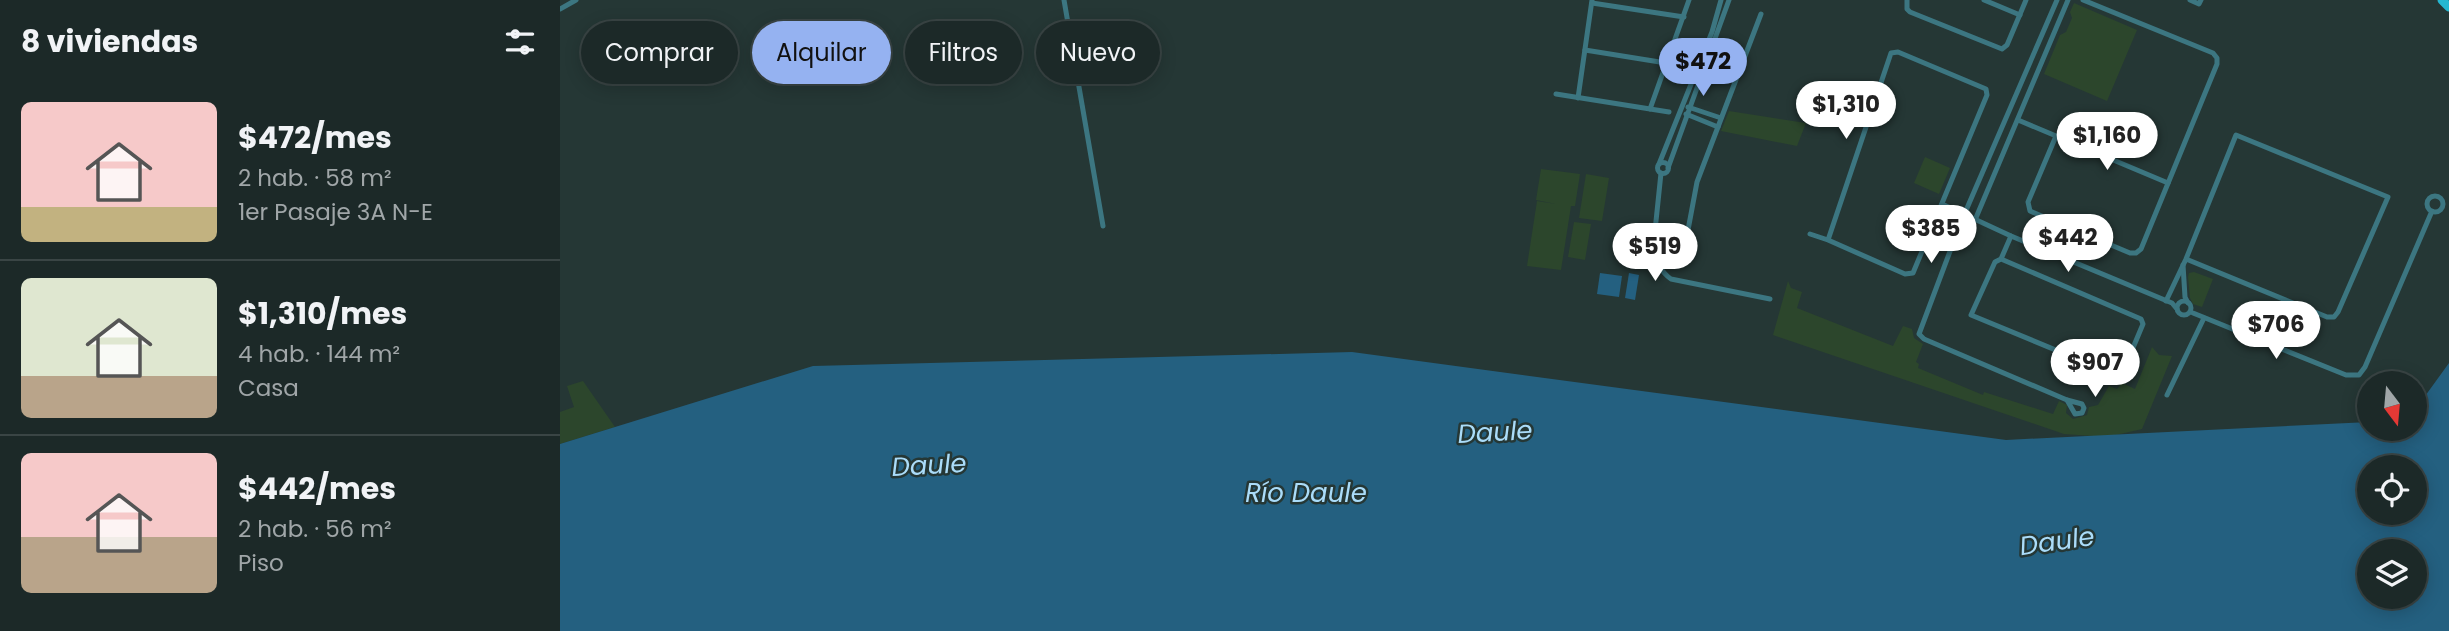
<!DOCTYPE html>
<html lang="es">
<head>
<meta charset="utf-8">
<style>
	:root { --surface:#1c2928; --page:#293534; --text:#f1f3f6; --muted:#a0a6a8; --line:#3a4545; --accent:#95b2f1 }
	body { margin:0; font-family:Poppins,sans-serif; background:var(--page); color:var(--text); height:100vh; display:flex; flex-direction:column; font-size:26px; white-space:nowrap }
	* { box-sizing:border-box; margin:0 }
	p { font-size:23px; color:var(--muted) }
	.icon { flex:none; width:38px; height:38px; fill:none; stroke:currentColor; stroke-width:2; stroke-linecap:round; stroke-linejoin:round }
	.map { position:relative; flex:1; overflow:hidden }
	.panel { display:flex; flex-direction:column; background:var(--surface); width:560px }
	.panel>* { flex:none }
	.top-card { position:absolute; left:21px; top:21px; width:665px; height:63px; display:flex; gap:14px }
	.needle { width:46px; rotate:164deg }
	.fabs { position:absolute; left:1797px; top:371px; display:grid; gap:14px }
	.fabs a { display:grid; place-items:center; width:70px; height:70px; border-radius:50%; background:var(--surface); box-shadow:0 4px 18px #0003,0 0 0 2px var(--line); font-size:35px }
	.price { position:absolute; translate:-50% -60px; padding:0 16px; border-radius:24px; background:#fff; color:#222; font-size:23px; line-height:46px; filter:drop-shadow(0 2px 4px #0008) }
	.price::after { content:''; position:absolute; left:50%; top:42px; width:21px; height:16px; margin-left:-10px; background:inherit; clip-path:polygon(0 0,100% 0,50% 100%) }
	.price.selected { background:var(--accent); color:#111 }
	ul { padding:0; list-style:none }
	li { display:flex; align-items:center; gap:21px; height:175px; padding:0 21px }
	li+li { border-top:2px solid var(--line) }
	li span { display:grid; place-items:center; flex:none; width:196px; height:140px; border-radius:10px; color:#555 }
	li>.icon { margin-inline-start:auto }
	span .icon { width:84px; height:84px; fill:#fffc; stroke-width:1 }
	li b { font-size:30px }
	h2 { display:flex; justify-content:space-between; align-items:center; height:84px; padding:0 21px; font-size:30px }
	.chip { padding:0 24px; border-radius:32px; background:var(--surface); box-shadow:0 4px 18px #0003,0 0 0 2px var(--line); font-size:24px; line-height:63px }
	.chip.selected { background:var(--accent); color:#111 }
	main { display:flex; flex:1; min-height:0 }
	.map>svg:first-child { display:block }
</style>
</head>
<body>
<main>
<section class="panel">
<h2>8 viviendas<svg class="icon" aria-label="filters" viewBox="0 0 24 24"><path d="M4 7h16M4 17h16"/><circle cx="9" cy="7" r="2"/><circle cx="15" cy="17" r="2"/></svg></h2>
<ul>
<li><span style="background:linear-gradient(#f6c9c9 75%,#c2b280 0)"><svg class="icon" aria-label="home" viewBox="0 0 24 24"><path d="M3 11l9-7 9 7M6 9v11h12V9"/></svg></span><div><b>$472/mes</b><p>2 hab. · 58 m²</p><p>1er Pasaje 3A N-E</p></div></li>
<li><span style="background:linear-gradient(#dfe7d0 70%,#b9a48a 0)"><svg class="icon" aria-label="home" viewBox="0 0 24 24"><path d="M3 11l9-7 9 7M6 9v11h12V9"/></svg></span><div><b>$1,310/mes</b><p>4 hab. · 144 m²</p><p>Casa</p></div></li>
<li><span style="background:linear-gradient(#f6c9c9 60%,#b9a48a 0)"><svg class="icon" aria-label="home" viewBox="0 0 24 24"><path d="M3 11l9-7 9 7M6 9v11h12V9"/></svg></span><div><b>$442/mes</b><p>2 hab. · 56 m²</p><p>Piso</p></div></li>
</ul>
</section>
<div class="map">
<svg width="1889" height="631" viewBox="0 0 1889 631">
	<rect width="100%" height="100%" fill="#253735"/>
	<g fill="#2c462c">
		<path d="M1514 3 1577 30 1547 101 1484 74 1500 35 1506 32 1512 18 1510 12Z"/>
		<path d="M1169 111 1246 123 1237 146 1161 131Z"/>
		<path d="M1551 129 1577 140 1569 158 1544 147Z"/>
		<path d="M1365 157 1390 168 1379 194 1354 183Z"/>
		<path d="M981 169 1020 174 1015 206H1011L1001 270 967 266 977 201 996 204 976 200Z"/>
		<path d="M1026 174 1049 178 1042 221 1019 218Z"/>
		<path d="M1014 222 1031 224 1025 260 1008 257Z"/>
		<path d="M1634 272 1653 279 1642 307 1633 304 1630 298 1628 277 1629 273Z"/>
		<path d="M1228 281 1231 288 1242 292 1237 308 1333 346 1343 326 1352 329 1354 338 1363 344 1356 362 1359 364 1358 368 1423 395 1424 392 1493 414 1499 401 1507 405 1506 413 1513 419 1527 415 1529 407 1538 405 1549 386 1557 389 1562 383 1575 389 1592 347 1599 355 1612 356 1582 429 1547 437 1504 434 1213 335Z"/>
		<path d="M23 381 55 427 0 444V412L14 407 7 386Z"/>
	</g>
	<g fill="#246080" fill-rule="evenodd">
		<path d="M1040 273 1062 276 1059 297 1037 294Z"/>
		<path d="M1069 273 1079 275 1075 300 1065 298Z"/>
		<path d="M792 352 1446 440 1809 422 1810 429H1855V410L1889 363V631H0V444L253 366ZM1810 467H1855V513H1810ZM1810 551H1855V597H1810Z"/>
	</g>
	<g fill="none" stroke-linecap="round" stroke-linejoin="round">
		<g stroke="#3c7681" stroke-width="5">
			<path d="M504 0 543 226"/>
			<path d="M1347 0V9L1350 12 1442 49 1447 45 1466 0"/>
			<path d="M1424 0 1460 15"/>
			<path d="M1497 0 1401 222 1359 334 1364 339 1507 400"/>
			<path d="M1630 0 1639 4 1641 0"/>
			<path d="M1032 3 1124 17"/>
			<path d="M0 9 16 0"/>
			<path d="M1025 50 1106 63"/>
			<path d="M996 94 1109 112"/>
			<path d="M1018 98 1032 0"/>
			<path d="M1128 107 1161 118"/>
			<path d="M1090 109 1129 0"/>
			<path d="M1126 114 1158 127"/>
			<path d="M1458 120 1608 183"/>
			<path d="M1496 136 1468 202 1470 211 1570 253H1576L1581 249 1657 64V58L1653 53 1523 0"/>
			<circle cx="1103" cy="168" r="5.5"/>
			<path d="M1099 164 1152 32 1161 0"/>
			<path d="M1108 168 1169 0"/>
			<path d="M1101 173 1093 250C1095 260 1102 273 1111 279L1210 299"/>
			<circle cx="1875" cy="204" r="8"/>
			<path d="M1382 204 1451 236 1612 303 1617 309"/>
			<path d="M1378 212 1401 222 1415 220"/>
			<path d="M1415 220 1508 0"/>
			<path d="M1128 230 1137 182 1201 14"/>
			<path d="M1250 234 1268 240 1345 274 1353 273 1427 95 1426 89 1338 52 1331 53 1268 240"/>
			<path d="M1441 259 1581 319 1583 324 1562 374 1556 375 1411 315 1435 262 1441 259 1451 236"/>
			<path d="M1623 265 1625 297 1628 303"/>
			<path d="M1606 301 1626 259 1676 135 1828 197 1778 312 1774 317H1767L1626 259"/>
			<circle cx="1624" cy="308" r="7"/>
			<path d="M1633 313 1786 375H1799L1805 367 1872 211"/>
			<path d="M1607 395 1644 318"/>
			<path d="M1507 400 1522 404 1524 408 1522 413 1515 414Z"/>
		</g>
		<path stroke="#25b7d0" stroke-width="9" d="M1882 0 1889 7"/>
	</g>
	<g text-anchor="middle" stroke-width="5" stroke-linejoin="round" paint-order="stroke">
		<g font-size="26" font-style="italic" fill="#aadcf9" stroke="#253735">
			<text transform="translate(935 432) rotate(-3)" y="9">Daule</text>
			<text transform="translate(369 465) rotate(-3)" y="9">Daule</text>
			<text x="746" y="502">Río Daule</text>
			<text transform="translate(1497 541) rotate(-8)" y="9">Daule</text>
		</g>
	</g>
</svg>
<div class="fabs">
<a><svg class="needle" viewBox="-14 -14 28 28"><path d="M0-13l5 13h-10z" fill="#e53935"/><path d="M0 13l5-13h-10z" fill="#a0a6a8"/></svg></a>
<a><svg class="icon" aria-label="locate" viewBox="0 0 24 24"><circle cx="12" cy="12" r="6"/><path d="M12 2v4M12 18v4M2 12h4M18 12h4"/></svg></a>
<a><svg class="icon" aria-label="layers" viewBox="0 0 24 24"><path d="M12 4l9 5-9 5-9-5zM3 14l9 5 9-5"/></svg></a>
</div>
<b class="price selected" style="left:1143px;top:98px">$472</b>
<b class="price" style="left:1286px;top:141px">$1,310</b>
<b class="price" style="left:1547px;top:172px">$1,160</b>
<b class="price" style="left:1371px;top:265px">$385</b>
<b class="price" style="left:1508px;top:274px">$442</b>
<b class="price" style="left:1095px;top:283px">$519</b>
<b class="price" style="left:1716px;top:361px">$706</b>
<b class="price" style="left:1535px;top:399px">$907</b>
<div class="top-card">
<a class="chip">Comprar</a>
<a class="chip selected">Alquilar</a>
<a class="chip">Filtros</a>
<a class="chip">Nuevo</a>
</div>
</div>
</main>
</body>
</html>
